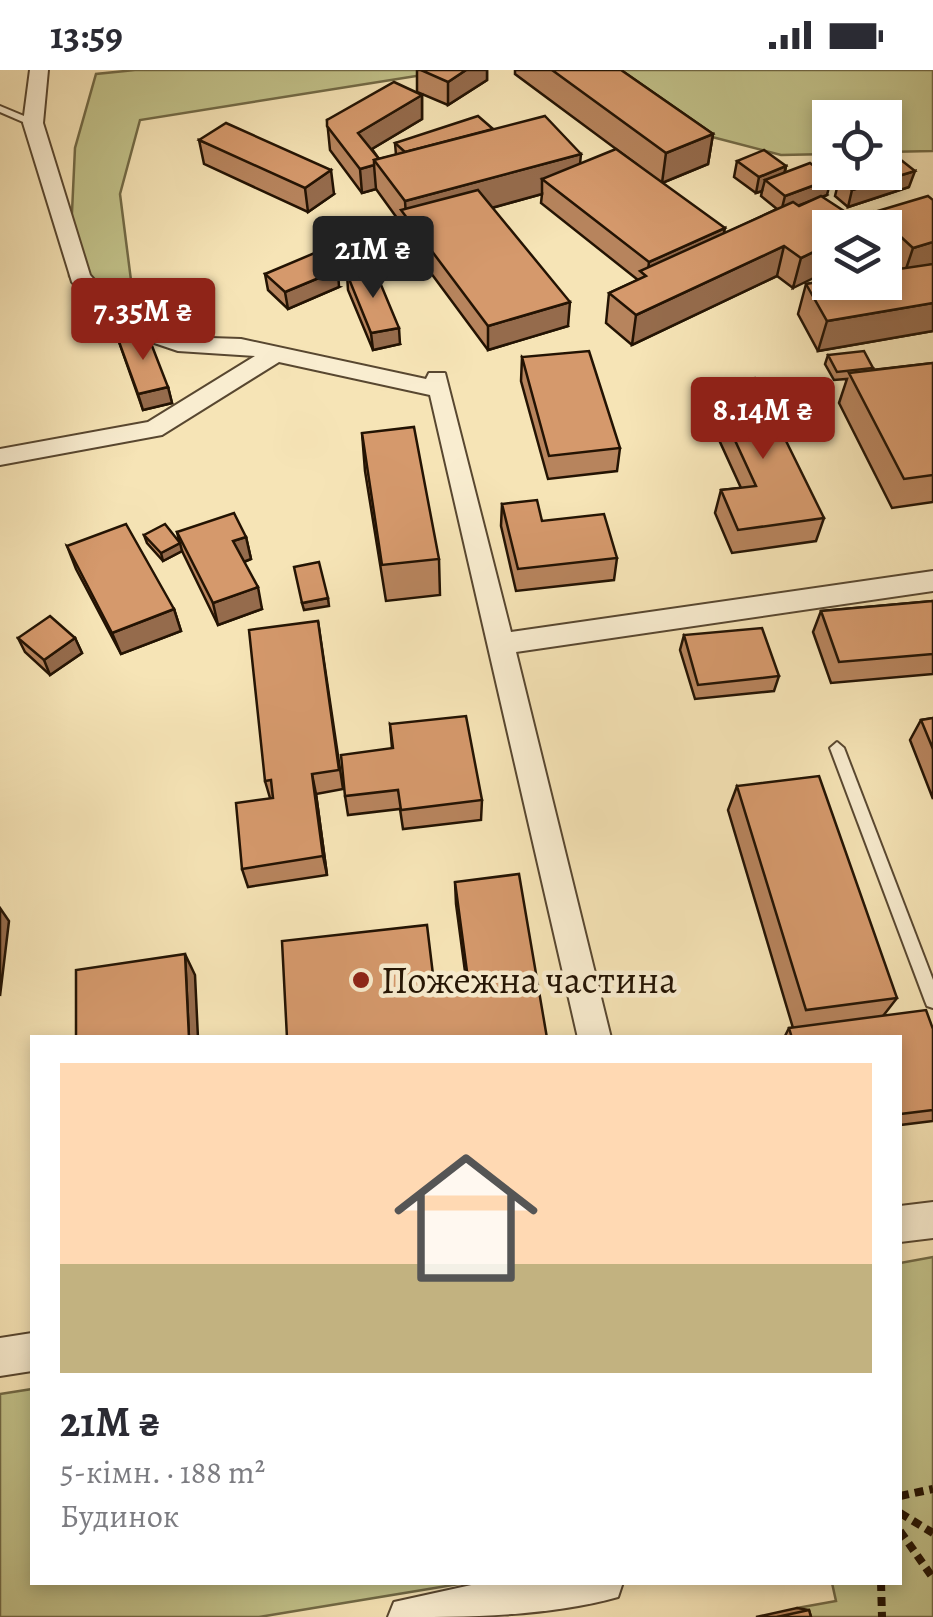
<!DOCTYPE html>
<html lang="uk">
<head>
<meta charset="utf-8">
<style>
	:root { --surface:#fff; --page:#f2f2f3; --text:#2b2b33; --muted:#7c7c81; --line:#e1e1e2; --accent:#8f2418 }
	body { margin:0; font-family:Alegreya,serif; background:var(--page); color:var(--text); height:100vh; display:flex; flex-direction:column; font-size:38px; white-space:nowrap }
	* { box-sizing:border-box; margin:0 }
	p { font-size:32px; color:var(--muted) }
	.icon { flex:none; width:55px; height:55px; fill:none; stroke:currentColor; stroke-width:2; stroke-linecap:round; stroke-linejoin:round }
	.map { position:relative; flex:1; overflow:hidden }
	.side { position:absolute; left:30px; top:965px; width:872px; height:550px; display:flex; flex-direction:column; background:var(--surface); border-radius:0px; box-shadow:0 5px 15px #0003 }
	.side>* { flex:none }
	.buttons { position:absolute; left:812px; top:30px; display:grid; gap:20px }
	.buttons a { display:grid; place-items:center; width:90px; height:90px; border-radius:0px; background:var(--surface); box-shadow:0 5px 15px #0003; font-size:50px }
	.price { position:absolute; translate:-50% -85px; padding:0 22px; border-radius:10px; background:var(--accent); color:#fff; font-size:32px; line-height:65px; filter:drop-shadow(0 2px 5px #0008) }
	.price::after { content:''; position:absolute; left:50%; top:60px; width:30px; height:22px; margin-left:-15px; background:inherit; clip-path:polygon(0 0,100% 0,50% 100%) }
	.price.on { background:#222; color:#fff }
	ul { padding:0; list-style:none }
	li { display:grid; align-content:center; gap:20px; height:530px; padding:0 30px }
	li+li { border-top:2px solid var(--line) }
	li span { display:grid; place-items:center; height:310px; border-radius:0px; color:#555 }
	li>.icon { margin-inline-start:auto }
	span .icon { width:180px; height:180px; fill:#fffc; stroke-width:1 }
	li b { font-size:42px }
	.status { display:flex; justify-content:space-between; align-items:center; height:70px; padding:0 50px; background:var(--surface); direction:ltr }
	.status svg { height:28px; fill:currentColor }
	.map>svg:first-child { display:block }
</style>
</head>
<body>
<div class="status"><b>13:59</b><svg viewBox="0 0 49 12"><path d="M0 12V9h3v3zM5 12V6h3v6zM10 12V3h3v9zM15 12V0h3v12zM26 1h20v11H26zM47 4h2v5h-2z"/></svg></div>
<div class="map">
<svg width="933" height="1547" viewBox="0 0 933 1547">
	<rect width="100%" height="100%" fill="#f6e4b6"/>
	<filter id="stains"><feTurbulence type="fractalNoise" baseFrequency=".002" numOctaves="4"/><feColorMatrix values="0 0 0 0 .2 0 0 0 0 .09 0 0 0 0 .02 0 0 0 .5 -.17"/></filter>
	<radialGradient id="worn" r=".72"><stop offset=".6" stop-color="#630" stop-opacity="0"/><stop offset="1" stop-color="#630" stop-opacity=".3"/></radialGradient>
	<g fill="#c2c28a" stroke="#726a46" stroke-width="2.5">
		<path d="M135 0H454L140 50 120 124 133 226 200 255 106 259 69 206 75 78 96 4Z"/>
		<path d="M591 0H933V81L885 82V48H830V84L781 85 693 62Z"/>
		<path d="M933 1187V1547H799L797 1538 836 1531 832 1513 900 1512V1193Z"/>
		<path d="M32 1319V1512L465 1513 259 1547H0V1324Z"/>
	</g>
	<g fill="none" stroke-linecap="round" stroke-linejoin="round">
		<g stroke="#584730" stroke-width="4">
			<g id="lane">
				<path d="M0 36 36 51 38 53 30 55 0 42Z"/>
				<path d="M837 672 844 678 933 910V938L927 936 925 931 830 678Z"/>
			</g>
		</g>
		<g stroke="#584730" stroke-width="4">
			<g id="street">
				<path d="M30 0H48L43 53 90 205 129 249 180 267 241 269 426 309 429 303H445L511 562 933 501V521L516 582 611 968H578L430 325 279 292 162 365 0 395V379L148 352 255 286 178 281 113 259 72 212 23 53Z"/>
				<path d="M933 1132V1168L900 1172V1136Z"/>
				<path d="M32 1263V1301L0 1306V1268Z"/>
				<path d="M485 1512H623L618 1527C547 1547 463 1547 388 1547L394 1532Z"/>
			</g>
		</g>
		<g stroke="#231303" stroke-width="8" stroke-dasharray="9 6" stroke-linecap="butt">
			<path d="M900 1426 933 1419"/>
			<path d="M900 1443 933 1463"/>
			<path d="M900 1461 933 1508"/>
			<path d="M881 1512 882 1547"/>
		</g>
		<use href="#lane" fill="#f9edd0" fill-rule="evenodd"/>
		<use href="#street" fill="#f9edd0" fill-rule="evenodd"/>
	</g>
	<g fill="#b7845d" stroke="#231303" stroke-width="2.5">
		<path d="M417 0H487V10L448 35 417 22Z"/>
		<path d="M515 0H621L713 64 708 94 662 113 724 164 777 139 761 126 762 121 756 123 734 107 737 91 786 96 785 102 827 125 823 127 793 218 777 206 632 275 606 253 609 223 638 210 541 133 542 124 492 138 568 256 488 280 402 164V155L376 119 362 123 330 80 327 50 422 25V49L372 79 379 89 396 85 395 73 493 59 580 94 635 93 515 4Z"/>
		<path d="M199 70 334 124 308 142 204 94Z"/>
		<path d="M839 110 909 117 848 137 835 126Z"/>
		<path d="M874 142 933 194V261L818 281 798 244 806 214 902 199 885 183V158H869Z"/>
		<path d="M265 204 339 217 288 239 268 220Z"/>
		<path d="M347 204 400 274 373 280 348 220Z"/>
		<path d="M118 269 168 317 172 333 143 340Z"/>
		<path d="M828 285 873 298 872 300 933 293V432L892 438 839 333 847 309 834 310 825 294Z"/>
		<path d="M522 287 620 378 617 401 548 409 521 311Z"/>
		<path d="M709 314 824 448 816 471 732 483 715 443 721 420 741 418 704 337Z"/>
		<path d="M362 363 439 489 440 525 386 531 365 401Z"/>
		<path d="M502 434 542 451 617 488 614 510 516 521 501 456Z"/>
		<path d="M177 462 246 467 251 489 244 492 262 539 218 555 182 481 163 491 147 473 144 465 179 470Z"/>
		<path d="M67 476 174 539 181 561 121 584 76 499Z"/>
		<path d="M933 531V604L831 613 813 562 821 541Z"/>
		<path d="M318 551 343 719 316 724 327 805 248 817 242 799 270 728 265 711Z"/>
		<path d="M684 565 779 606 774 621 695 629 680 580Z"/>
		<path d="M18 568H75L82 583 50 605 25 582Z"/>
		<path d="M933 648V729L910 670 921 650Z"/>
		<path d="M390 654 482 730 481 750 403 759 400 739 348 745 345 726 392 678Z"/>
		<path d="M737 716 897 928 883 946 933 959V1051L900 1055V968H784L789 958H793L728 740Z"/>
		<path d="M455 812 547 968 434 913 466 909 456 834Z"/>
		<path d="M797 1538 809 1540 811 1547H756Z"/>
	</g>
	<g fill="#956b4c" stroke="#231303" stroke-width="2.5">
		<path d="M466 0H487V10L448 35V12Z"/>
		<path d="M422 25V49L360 86 358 63Z"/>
		<path d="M713 64 708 94 662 113 666 83Z"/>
		<path d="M581 84 578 115 542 109V124L415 159 406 146 405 131Z"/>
		<path d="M374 95 376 119 362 123 360 99Z"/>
		<path d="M786 96 782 112 765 110 762 121 756 123 759 107Z"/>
		<path d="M331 100 334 124 308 142 305 118Z"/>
		<path d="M915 101 909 117 848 137 852 120Z"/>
		<path d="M831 109 827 125 781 142 785 126Z"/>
		<path d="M725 158 720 182 646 216 649 192Z"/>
		<path d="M933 172V194L905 202 913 178Z"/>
		<path d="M830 174V200L793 218 801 188Z"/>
		<path d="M784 176 777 206 632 275 636 245Z"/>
		<path d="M338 200 339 217 288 239 285 222Z"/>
		<path d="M570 232 568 256 488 280V256Z"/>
		<path d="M933 233V261L818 281 827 251Z"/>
		<path d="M399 258 400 274 373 280 371 263Z"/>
		<path d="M168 317 172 333 143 340 138 324Z"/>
		<path d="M246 467 251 489 238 494 233 471Z"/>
		<path d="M180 473 182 481 163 491 161 483Z"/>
		<path d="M258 517 262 539 218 555 213 533Z"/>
		<path d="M328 528 329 536 304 540 302 533Z"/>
		<path d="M174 539 181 561 121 584 112 563Z"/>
		<path d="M75 568 82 583 50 605 44 590Z"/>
		<path d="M312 704 316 724 327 805 323 786Z"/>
		<path d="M0 838 9 851 0 926Z"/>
		<path d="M185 884 195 905 198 968H189Z"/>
	</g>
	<g fill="#d5996c" stroke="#231303" stroke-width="2.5">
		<path d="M421 0H466L448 12Z"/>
		<path d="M552 0H621L713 64 666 83Z"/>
		<path d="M394 12 422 25 358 63 379 89 374 90V95L360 99 327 56V50Z"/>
		<path d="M478 46 493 59 405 82 395 73Z"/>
		<path d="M545 46 581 84 405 131 374 90Z"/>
		<path d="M226 53 331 100 305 118 199 70Z"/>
		<path d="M616 79 725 158 649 192 542 109Z"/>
		<path d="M764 80 786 96 759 107 737 91Z"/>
		<path d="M901 90 915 101 852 120 839 110 862 102H885V95Z"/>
		<path d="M810 93 831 109 785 126 765 110Z"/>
		<path d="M478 120 570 232 488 256 401 140Z"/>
		<path d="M821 126 867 156 830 158V174L801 188 784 176 636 245 609 223 646 206 640 201 793 132 799 136Z"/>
		<path d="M928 126 933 130V172L913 178 874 142Z"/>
		<path d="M317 182 338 200 285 222 265 204Z"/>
		<path d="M933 194V233L827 251 806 214 830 210V212H885V201Z"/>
		<path d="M374 198 399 258 371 263 347 204Z"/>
		<path d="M147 263 168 317 138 324 118 269Z"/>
		<path d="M589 281 620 378 549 386 522 287Z"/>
		<path d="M864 281 873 298 837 302 828 285Z"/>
		<path d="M933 293V405L904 409 849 303Z"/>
		<path d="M755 308 824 448 738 460 721 420 756 416 709 314Z"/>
		<path d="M414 357 439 489 382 495 362 363Z"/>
		<path d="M537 430 542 451 604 444 617 488 518 499 502 434Z"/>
		<path d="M234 443 246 467 233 471 258 517 213 533 177 462Z"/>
		<path d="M126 454 174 539 112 563 67 476Z"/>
		<path d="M165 454 180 473 161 483 144 465Z"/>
		<path d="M319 492 328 528 302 533 294 497Z"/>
		<path d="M933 531V584L839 592 821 541Z"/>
		<path d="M50 546 75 568 44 590 18 568Z"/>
		<path d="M318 551 339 700 312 704 323 786 242 799 236 733 273 728 271 710 265 711 249 560Z"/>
		<path d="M762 558 779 606 698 615 684 565Z"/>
		<path d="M466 646 482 730 401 740 398 720 345 726 341 685 393 678 390 654Z"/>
		<path d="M933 648V679L921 650Z"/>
		<path d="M819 706 897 928 806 940 737 716Z"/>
		<path d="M519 804 547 968H287L282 871 427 855 434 913 468 909 455 812Z"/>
		<path d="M185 884 189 968H76V900Z"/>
		<path d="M926 940 933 959V1040L900 1044V968H792L789 958Z"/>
		<path d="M809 1540 811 1547H777Z"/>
	</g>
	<circle fill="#8f2418" stroke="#f9edd0" stroke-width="4" cx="361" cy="910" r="10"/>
	<g text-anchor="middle" stroke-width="9" stroke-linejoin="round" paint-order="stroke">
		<g font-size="38" fill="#231303" stroke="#f9edd0" text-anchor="start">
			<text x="381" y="923">Пожежна частина</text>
		</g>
	</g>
	<rect width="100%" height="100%" filter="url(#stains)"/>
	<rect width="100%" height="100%" fill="url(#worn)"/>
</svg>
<div class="buttons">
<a><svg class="icon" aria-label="locate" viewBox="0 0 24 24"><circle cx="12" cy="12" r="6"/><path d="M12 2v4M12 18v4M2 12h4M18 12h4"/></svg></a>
<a><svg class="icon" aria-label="layers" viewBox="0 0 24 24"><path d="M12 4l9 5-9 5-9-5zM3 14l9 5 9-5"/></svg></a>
</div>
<b class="price on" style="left:373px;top:231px">21M ₴</b>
<b class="price" style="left:143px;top:293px">7.35M ₴</b>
<b class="price" style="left:763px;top:392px">8.14M ₴</b>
<section class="side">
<ul>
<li><span style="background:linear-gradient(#ffd9b3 65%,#c2b280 0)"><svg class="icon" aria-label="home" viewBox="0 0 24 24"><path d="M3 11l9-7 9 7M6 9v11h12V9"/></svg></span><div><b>21M ₴</b><p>5-кімн. · 188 m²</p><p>Будинок</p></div></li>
</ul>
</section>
</div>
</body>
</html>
